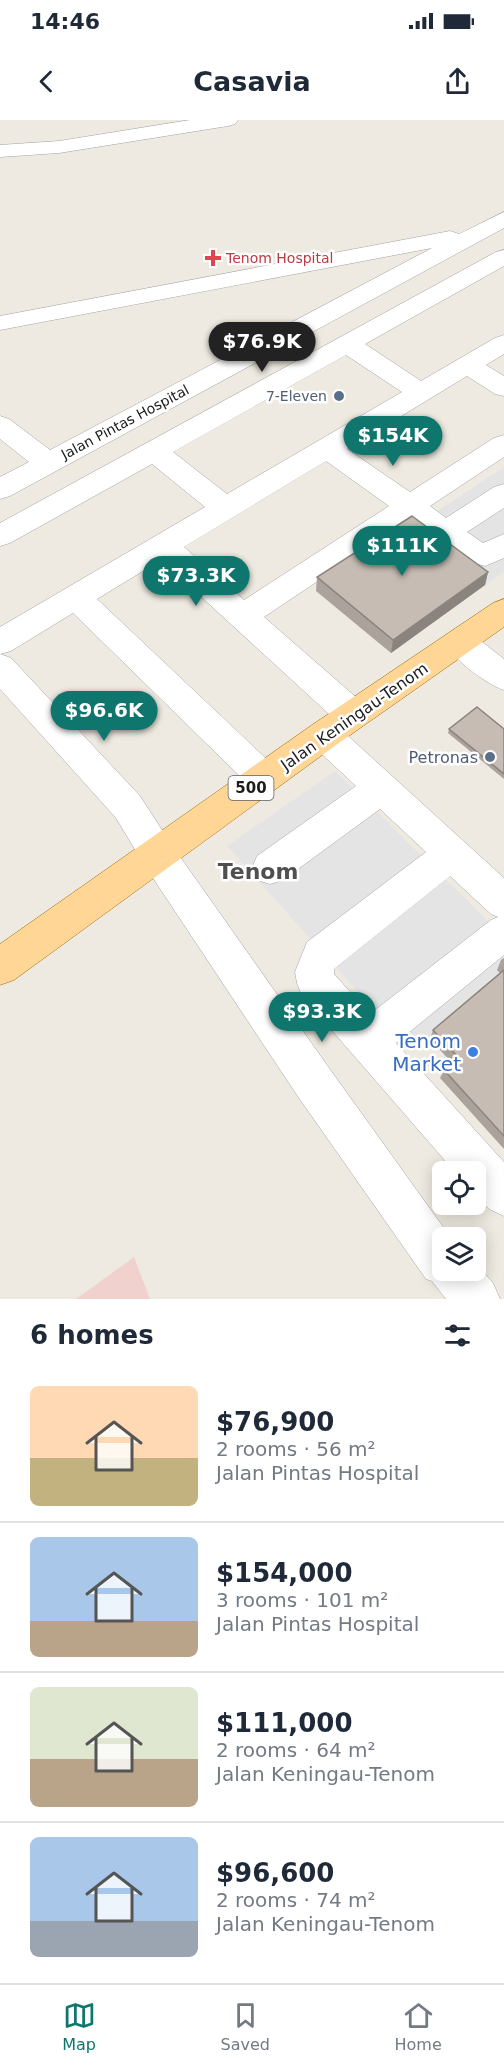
<!DOCTYPE html>
<html lang="en">
<head>
<meta charset="utf-8">
<style>
	:root { --surface:#fff; --page:#f6f6f7; --text:#1f2937; --muted:#747a83; --line:#e0e1e3; --accent:#0f766e }
	body { margin:0; font-family:"DejaVu Sans",sans-serif; background:var(--page); color:var(--text); height:100vh; display:flex; flex-direction:column; font-size:22px; white-space:nowrap }
	* { box-sizing:border-box; margin:0 }
	p { font-size:20px; color:var(--muted) }
	.icon { flex:none; width:33px; height:33px; fill:none; stroke:currentColor; stroke-width:2; stroke-linecap:round; stroke-linejoin:round }
	.map { position:relative; height:1179px; overflow:hidden }
	.drawer { display:flex; flex-direction:column; background:var(--surface); flex:1 }
	.drawer>* { flex:none }
	.buttons { position:absolute; left:432px; top:1041px; display:grid; gap:12px }
	.buttons a { display:grid; place-items:center; width:54px; height:54px; border-radius:9px; background:var(--surface); box-shadow:0 3px 15px #0003; font-size:30px }
	.price { position:absolute; translate:-50% -51px; padding:0 14px; border-radius:21px; background:var(--accent); color:#fff; font-size:20px; line-height:39px; filter:drop-shadow(0 2px 3px #0008) }
	.price::after { content:''; position:absolute; left:50%; top:36px; width:18px; height:14px; margin-left:-9px; background:inherit; clip-path:polygon(0 0,100% 0,50% 100%) }
	.price.on { background:#222; color:#fff }
	ul { padding:0; list-style:none }
	li { display:flex; align-items:center; gap:18px; height:150px; padding:0 30px }
	li+li { border-top:2px solid var(--line) }
	li span { display:grid; place-items:center; flex:none; width:168px; height:120px; border-radius:9px; color:#555 }
	li>.icon { margin-inline-start:auto }
	span .icon { width:72px; height:72px; fill:#fffc; stroke-width:1 }
	li b { font-size:26px }
	h2 { display:flex; justify-content:space-between; align-items:center; height:72px; padding:0 30px; font-size:26px }
	.status { display:flex; justify-content:space-between; align-items:center; height:42px; padding:0 30px; background:var(--surface); direction:ltr }
	.status svg { height:16px; fill:currentColor }
	header { display:flex; justify-content:space-between; align-items:center; height:78px; padding:0 30px; background:var(--surface); font-size:27px; font-weight:600 }
	.menu { display:flex; justify-content:space-around; align-items:center; height:84px; border-top:2px solid var(--line); background:var(--surface); font-size:16px; color:var(--muted) }
	.menu a { display:grid; justify-items:center; gap:3px }
	.menu .on { color:var(--accent) }
	.map>svg:first-child { display:block }
</style>
</head>
<body>
<div class="status"><b>14:46</b><svg viewBox="0 0 49 12"><path d="M0 12V9h3v3zM5 12V6h3v6zM10 12V3h3v9zM15 12V0h3v12zM26 1h20v11H26zM47 4h2v5h-2z"/></svg></div>
<header><svg class="icon" aria-label="back" viewBox="0 0 24 24"><path d="M15 5l-7 7 7 7"/></svg>Casavia<svg class="icon" aria-label="share" viewBox="0 0 24 24"><path d="M12 15V3M7 8l5-5 5 5M5 13v7h14v-7"/></svg></header>
<div class="map">
<svg width="504" height="1179" viewBox="0 0 504 1179">
	<rect width="100%" height="100%" fill="#eeeae1"/>
	<path fill="#f1d1ce" d="M134 1137 150 1179H76Z"/>
	<g fill="#e4e4e4">
		<path d="M504 347V452L485 465 410 409Z"/>
		<path d="M335 651 490 803 504 792 503 856 413 933 227 726Z"/>
	</g>
	<g fill="none" stroke-linecap="round" stroke-linejoin="round">
		<g stroke="#a3a3a3" stroke-width="1">
			<g id="minor">
				<path d="M190 0H238L235 4 228 6 59 33 0 37V25L59 21Z"/>
				<path d="M504 92V108L10 376 0 379V357L29 342 0 319V296L9 299 50 330 432 128 0 210V196L450 111 459 114Z"/>
				<path d="M504 130V146L365 224 421 261 495 218 504 215V234L486 245 504 256V276L495 274 467 256 347 329 410 372 494 318 504 315V337L430 386 446 398 494 367 504 364V388L467 412 483 423 504 414V438L485 446 466 441 409 400 264 497 365 585 370 595 365 605 353 608 341 605 161 440 97 479 276 648 281 658 276 668 264 673 252 668 73 493 11 531 0 534V507L205 387 152 344 10 423 0 426V403L496 132ZM346 235 402 272 227 374 173 332ZM326 341 389 386 244 480 184 427Z"/>
				<path d="M461 511 472 514 504 539V570C486 564 454 540 445 523L450 514Z"/>
				<path d="M0 534 11 538 140 676 171 724 329 948 451 1118H442V1150H476V1144L493 1163 500 1179H446L432 1161 426 1159 299 978 145 746 116 698 0 569Z"/>
				<path d="M324 601 336 605 504 758V835L396 923 504 1042V1096L489 1089 476 1074V1052H455L302 876 297 863 295 852 307 822 426 732 380 689 283 760 270 764 257 760 252 748 257 736 356 666 312 625 307 615 312 605ZM450 756 491 794 498 797 491 800 370 894 334 854V849Z"/>
			</g>
		</g>
		<g stroke="#946900" stroke-width="1">
			<path id="major" d="M504 479V507L336 625 14 860 0 865V824L312 605 493 483Z"/>
		</g>
		<use href="#minor" fill="#fff" fill-rule="evenodd"/>
		<use href="#major" fill="#ffd695" fill-rule="evenodd"/>
	</g>
	<g fill="#aaa29b">
		<path d="M488 452 485 465 391 533 316 471 317 457Z"/>
		<path d="M449 609H504V659L448 613Z"/>
		<path d="M504 838V1029L440 958 444 950 452 943 430 919 433 910 500 853 497 850 501 840Z"/>
	</g>
	<path fill="#8b847e" d="M488 452 485 465 391 533 393 520Z"/>
	<g fill="#c6bcb4" stroke="#8b847e" stroke-width="1.5">
		<path d="M412 396 488 452 393 520 317 457Z"/>
		<path d="M477 587 504 609V654L449 609Z"/>
		<path d="M504 850V1016L444 950 458 937 433 910Z"/>
	</g>
	<path fill="#e0444e" stroke="#fff" stroke-width="2" d="M210 129h6v6h6v6h-6v6h-6v-6h-6v-6h6z"/>
	<g fill="#5c6f8a" stroke="#fff" stroke-width="2">
		<circle cx="339" cy="276" r="6"/>
		<circle cx="490" cy="637" r="6"/>
	</g>
	<circle fill="#3f7fe0" stroke="#fff" stroke-width="2" cx="473" cy="932" r="6"/>
	<g text-anchor="middle" stroke-width="5" stroke-linejoin="round" paint-order="stroke">
		<g font-size="14" fill="#be3a42" stroke="#fff" text-anchor="start">
			<text x="226" y="143">Tenom Hospital</text>
		</g>
		<g font-size="14" fill="#4e5e75" stroke="#fff" text-anchor="end">
			<text x="327" y="281">7-Eleven</text>
		</g>
		<g font-size="14" fill="#1c1c1c" stroke="#fff">
			<text transform="translate(125 302) rotate(-28)" y="5">Jalan Pintas Hospital</text>
		</g>
		<rect fill="#fff" stroke="#606060" stroke-width="1.5" x="228.5" y="656" width="45" height="24" rx="4.5"/>
		<g font-size="15" font-weight="bold" fill="#1c1c1c">
			<text x="251" y="673">500</text>
		</g>
		<g font-size="16" fill="#1c1c1c" stroke="#fff">
			<text transform="translate(354 596) rotate(-35)" y="6">Jalan Keningau-Tenom</text>
		</g>
		<g font-size="16" fill="#4e5e75" stroke="#fff" text-anchor="end">
			<text x="478" y="643">Petronas</text>
		</g>
		<g font-size="20" fill="#366cbe" stroke="#fff" text-anchor="end">
			<text x="461" y="928">Tenom<tspan x="461" dy="23">Market</tspan></text>
		</g>
		<g font-size="22" font-weight="bold" fill="#4f4f4f" stroke="#fff">
			<text x="258" y="759">Tenom</text>
		</g>
	</g>
</svg>
<div class="buttons">
<a><svg class="icon" aria-label="locate" viewBox="0 0 24 24"><circle cx="12" cy="12" r="6"/><path d="M12 2v4M12 18v4M2 12h4M18 12h4"/></svg></a>
<a><svg class="icon" aria-label="layers" viewBox="0 0 24 24"><path d="M12 4l9 5-9 5-9-5zM3 14l9 5 9-5"/></svg></a>
</div>
<b class="price on" style="left:262px;top:253px">$76.9K</b>
<b class="price" style="left:393px;top:347px">$154K</b>
<b class="price" style="left:402px;top:457px">$111K</b>
<b class="price" style="left:196px;top:487px">$73.3K</b>
<b class="price" style="left:104px;top:622px">$96.6K</b>
<b class="price" style="left:322px;top:923px">$93.3K</b>
</div>
<section class="drawer">
<h2>6 homes<svg class="icon" aria-label="filters" viewBox="0 0 24 24"><path d="M4 7h16M4 17h16"/><circle cx="9" cy="7" r="2"/><circle cx="15" cy="17" r="2"/></svg></h2>
<ul>
<li><span style="background:linear-gradient(#ffd9b3 60%,#c2b280 0)"><svg class="icon" aria-label="home" viewBox="0 0 24 24"><path d="M3 11l9-7 9 7M6 9v11h12V9"/></svg></span><div><b>$76,900</b><p>2 rooms · 56 m²</p><p>Jalan Pintas Hospital</p></div></li>
<li><span style="background:linear-gradient(#a9c7e8 70%,#b9a48a 0)"><svg class="icon" aria-label="home" viewBox="0 0 24 24"><path d="M3 11l9-7 9 7M6 9v11h12V9"/></svg></span><div><b>$154,000</b><p>3 rooms · 101 m²</p><p>Jalan Pintas Hospital</p></div></li>
<li><span style="background:linear-gradient(#dfe7d0 60%,#b9a48a 0)"><svg class="icon" aria-label="home" viewBox="0 0 24 24"><path d="M3 11l9-7 9 7M6 9v11h12V9"/></svg></span><div><b>$111,000</b><p>2 rooms · 64 m²</p><p>Jalan Keningau-Tenom</p></div></li>
<li><span style="background:linear-gradient(#a9c7e8 70%,#9aa5b1 0)"><svg class="icon" aria-label="home" viewBox="0 0 24 24"><path d="M3 11l9-7 9 7M6 9v11h12V9"/></svg></span><div><b>$96,600</b><p>2 rooms · 74 m²</p><p>Jalan Keningau-Tenom</p></div></li>
</ul>
</section>
<nav class="menu">
<a class="on"><svg class="icon" aria-label="map" viewBox="0 0 24 24"><path d="M3 6l6-2 6 2 6-2v14l-6 2-6-2-6 2zM9 4v14M15 6v14"/></svg>Map</a>
<a><svg class="icon" aria-label="saved" viewBox="0 0 24 24"><path d="M7 4h10v16l-5-4-5 4z"/></svg>Saved</a>
<a><svg class="icon" aria-label="home" viewBox="0 0 24 24"><path d="M3 11l9-7 9 7M6 9v11h12V9"/></svg>Home</a>
</nav>
</body>
</html>
